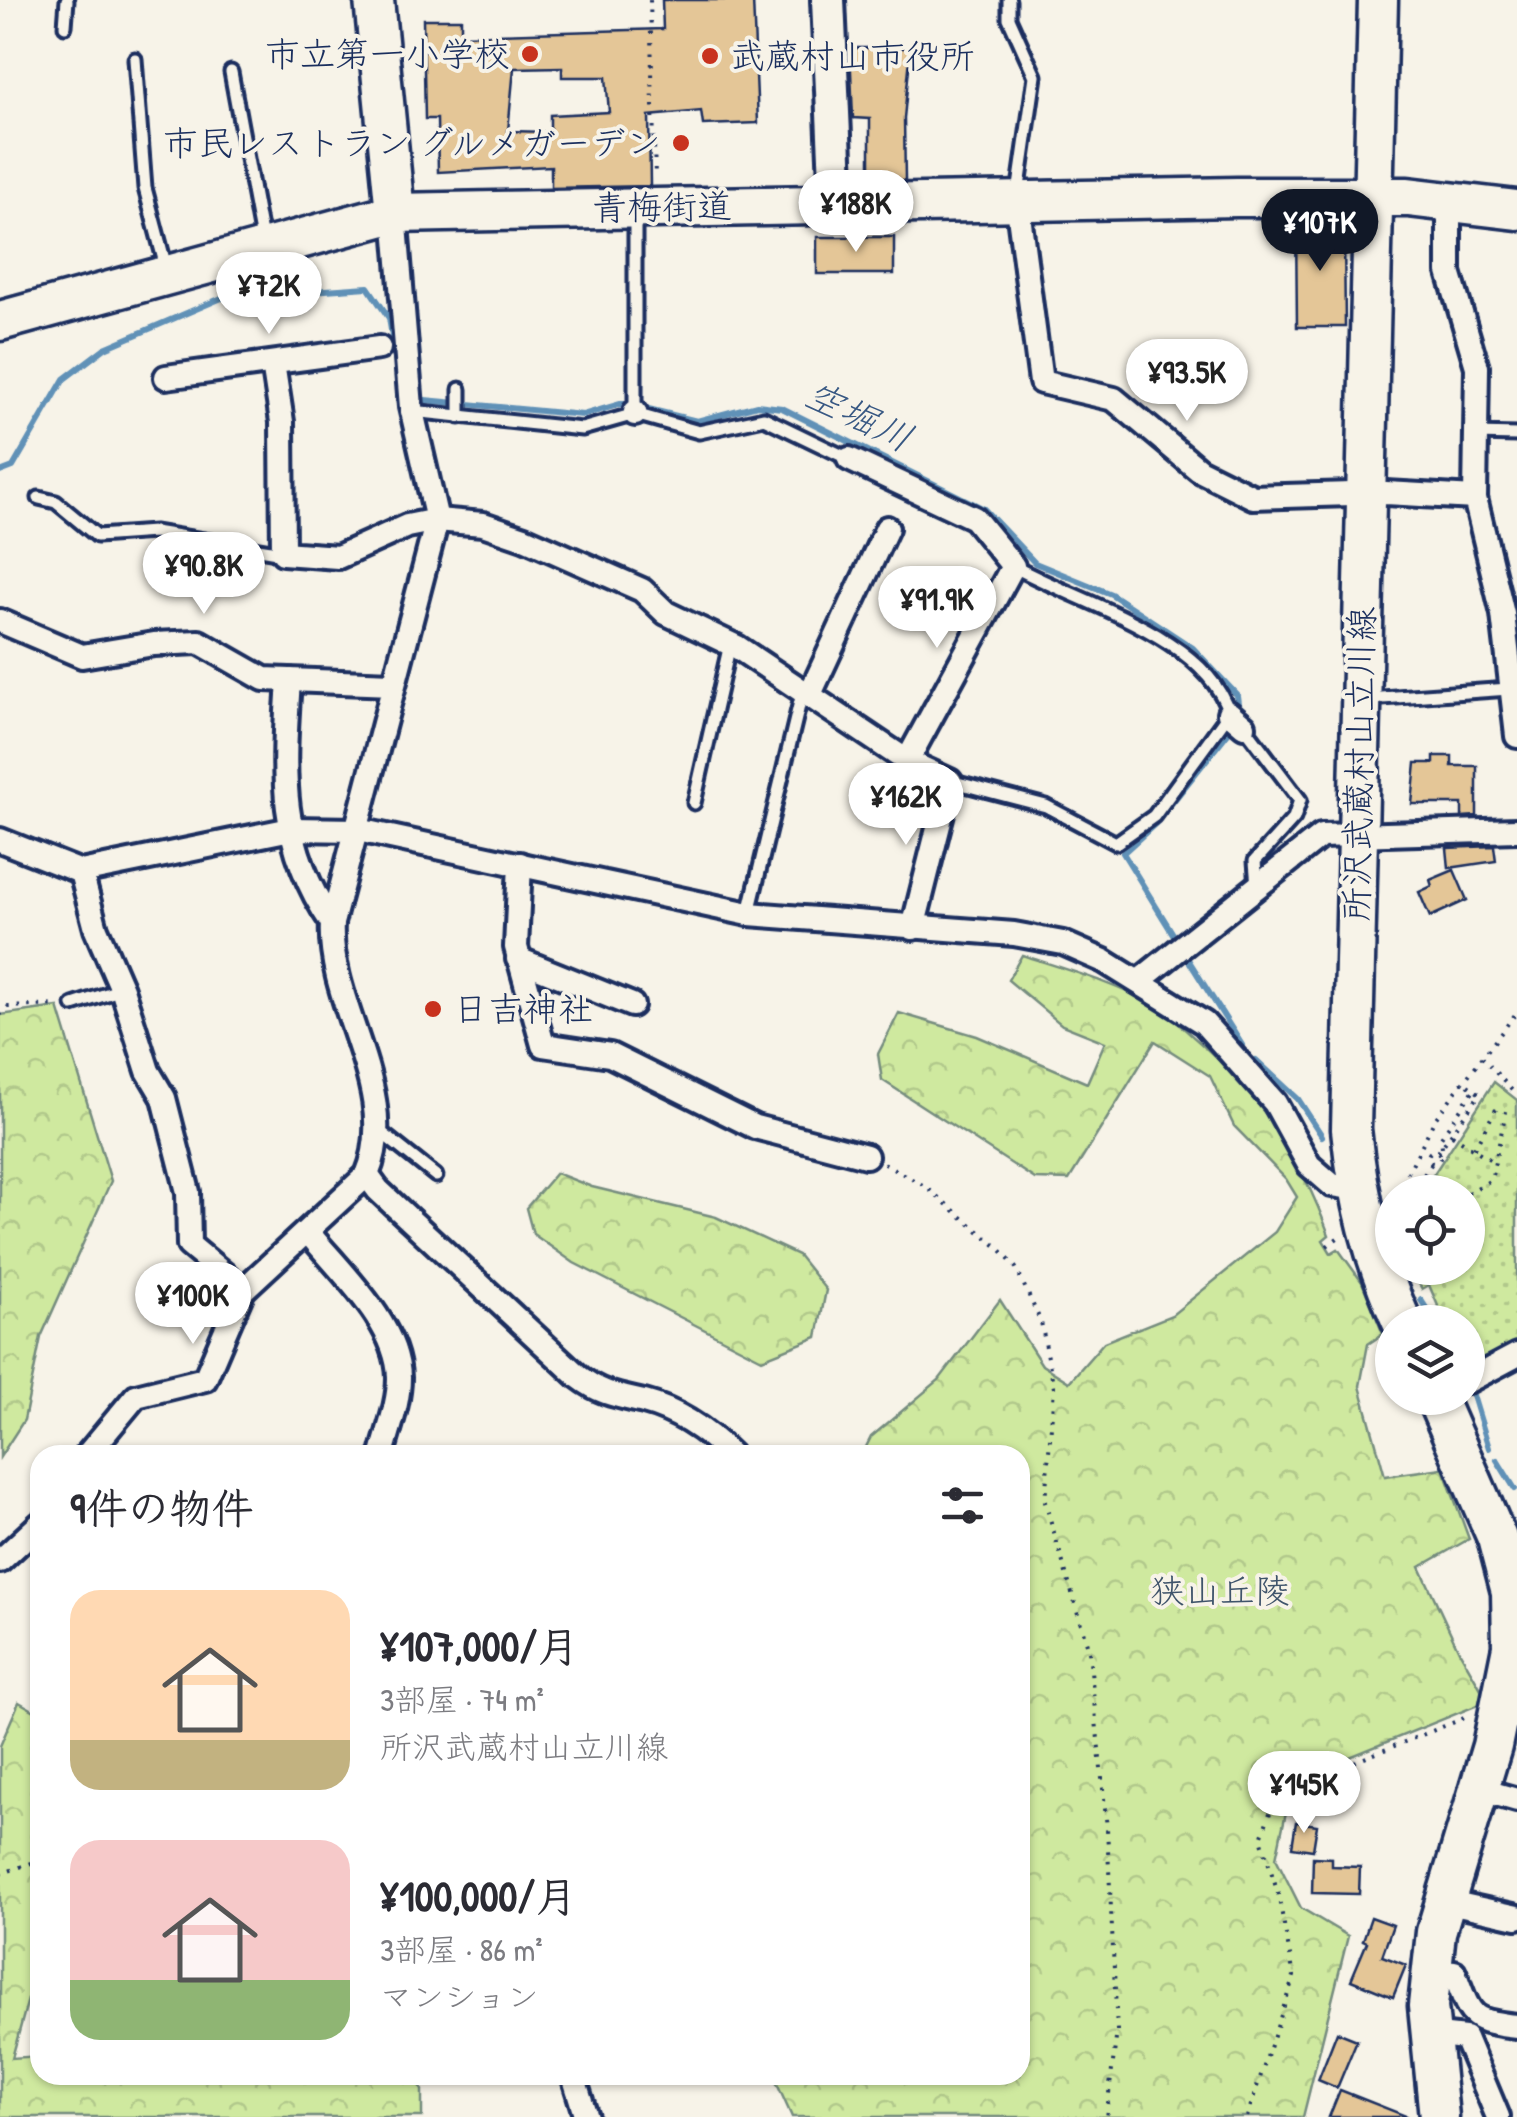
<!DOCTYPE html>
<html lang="ja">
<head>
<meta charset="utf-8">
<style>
	:root { --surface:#fff; --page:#f7f7f7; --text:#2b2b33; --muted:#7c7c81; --accent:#111827 }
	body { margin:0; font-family:"Patrick Hand","Klee One",sans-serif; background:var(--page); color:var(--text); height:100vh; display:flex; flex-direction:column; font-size:38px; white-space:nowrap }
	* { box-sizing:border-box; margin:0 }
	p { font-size:32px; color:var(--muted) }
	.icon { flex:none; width:55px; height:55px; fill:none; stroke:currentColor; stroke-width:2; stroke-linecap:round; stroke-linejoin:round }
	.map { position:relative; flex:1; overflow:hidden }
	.side { position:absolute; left:30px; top:1445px; width:1000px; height:640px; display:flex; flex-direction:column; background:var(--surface); border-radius:30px; box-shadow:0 2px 8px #0004 }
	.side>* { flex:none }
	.controls { position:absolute; left:1375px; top:1175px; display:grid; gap:20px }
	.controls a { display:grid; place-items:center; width:110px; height:110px; border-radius:50%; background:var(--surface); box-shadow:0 2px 8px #0004; font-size:50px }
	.price { position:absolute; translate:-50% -85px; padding:0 22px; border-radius:35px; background:#fff; color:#222; font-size:32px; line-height:65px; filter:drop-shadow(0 2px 5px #0008) }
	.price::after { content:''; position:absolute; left:50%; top:60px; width:30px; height:22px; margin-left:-15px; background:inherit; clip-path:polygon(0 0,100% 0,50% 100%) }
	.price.selected { background:var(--accent); color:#fff }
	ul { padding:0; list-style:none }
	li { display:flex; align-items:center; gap:30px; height:250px; padding:0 40px }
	li span { display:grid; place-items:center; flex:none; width:280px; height:200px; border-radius:30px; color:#555 }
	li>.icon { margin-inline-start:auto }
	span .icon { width:120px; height:120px; fill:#fffc; stroke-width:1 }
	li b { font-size:42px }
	h2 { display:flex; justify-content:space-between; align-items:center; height:120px; padding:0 40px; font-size:42px }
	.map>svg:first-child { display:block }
</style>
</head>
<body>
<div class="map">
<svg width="1517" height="2117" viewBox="0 0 1517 2117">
	<defs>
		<pattern id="forest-crowns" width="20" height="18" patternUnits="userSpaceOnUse" patternTransform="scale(2.5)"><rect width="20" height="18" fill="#cfe99f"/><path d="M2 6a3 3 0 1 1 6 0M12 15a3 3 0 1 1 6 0" fill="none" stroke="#b1c88b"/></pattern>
		<pattern id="park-dots" width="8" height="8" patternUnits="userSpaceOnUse" patternTransform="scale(2.5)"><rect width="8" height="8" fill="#cfe99f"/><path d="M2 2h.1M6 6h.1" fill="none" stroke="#b1c88b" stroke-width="1.8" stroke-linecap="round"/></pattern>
	</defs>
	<rect width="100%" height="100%" fill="#f7f3e8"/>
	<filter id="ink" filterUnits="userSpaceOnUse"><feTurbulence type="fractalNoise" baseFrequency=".01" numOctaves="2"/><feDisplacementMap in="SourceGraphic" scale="20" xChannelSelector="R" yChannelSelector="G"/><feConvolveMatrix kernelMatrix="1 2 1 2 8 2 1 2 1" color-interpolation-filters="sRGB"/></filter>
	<g filter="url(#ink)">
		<g fill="url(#forest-crowns)" stroke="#758c7e" stroke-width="2.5">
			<path d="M1022 955C1068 970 1115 983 1157 1007 1172 1016 1185 1030 1198 1041 1260 1095 1301 1158 1329 1235L1323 1240 1331 1253 1338 1249 1362 1282 1383 1334 1368 1344 1360 1386 1385 1476 1443 1468 1469 1539 1420 1567 1459 1651 1488 1701 1293 1780 1276 1858 1301 1908 1348 1936 1303 2117H792L773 2075H1020V1455H862L871 1437 939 1380 1000 1300 1042 1365 1069 1382 1104 1342 1172 1315 1275 1232 1297 1197 1286 1179 1234 1126 1210 1076 1155 1041 1069 1180 1035 1179 882 1080 878 1054 899 1013 977 1036 1087 1083 1105 1042 1062 1025 1008 980Z"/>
			<path d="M58 1007 111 1181 41 1337 24 1420 0 1457V1015Z"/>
			<path d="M556 1173 592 1187 716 1217 798 1255 826 1290 817 1337 762 1359 574 1263 533 1234 526 1208Z"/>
			<path d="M19 1702 40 1714V1955L12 2058 40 2056V2075H413L422 2090V2117H0V1746Z"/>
		</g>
		<path fill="url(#park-dots)" stroke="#758c7e" stroke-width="2.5" d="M1494 1082 1517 1100V1345L1472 1368 1468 1363V1322H1445L1429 1285 1422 1289 1410 1268H1468V1192H1422Z"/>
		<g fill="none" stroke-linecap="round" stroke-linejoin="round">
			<g stroke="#6191b7" stroke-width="6">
				<path d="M414 399 583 415 624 403 697 421 757 405 782 408 984 509 1035 563 1111 594 1193 648 1237 695 1239 712"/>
				<path d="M0 472 13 467 64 379 105 348 224 297 368 287 389 318 402 397"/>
				<path d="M1178 942 1123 853 1156 823 1235 724"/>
				<path d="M1184 953 1242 1045"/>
				<path d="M1256 1060 1298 1099 1322 1136"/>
				<path d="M1421 1300 1435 1322"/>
				<path d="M1471 1389 1489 1448"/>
				<path d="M1497 1460 1515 1489"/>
			</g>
		</g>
		<g fill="#e4c697" stroke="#1b2f5e" stroke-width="2.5" fill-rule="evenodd">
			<path d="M662 0H753L758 123 703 125 701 111 649 116 650 186 551 188V166L438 172 437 119H425L423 19H461V35L663 29ZM562 67V77H606L609 112 550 115V132L508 131 514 68Z"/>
			<path d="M850 48H911L904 118 905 181H870V119L853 118Z"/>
			<path d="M1296 220H1334L1344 232 1345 327H1297Z"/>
			<rect x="817" y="237" width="77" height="37"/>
			<path d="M1434 756H1452V766H1477V816L1462 817V804H1412L1416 763H1434Z"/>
			<path d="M1494 846 1496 861 1449 868 1447 848Z"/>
			<path d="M1454 870 1467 900 1430 917 1419 892 1432 886 1430 880Z"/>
			<path d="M1296 1822 1317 1825 1313 1850 1292 1847Z"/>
			<path d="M1313 1857 1332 1858V1866L1360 1867 1359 1894 1312 1893Z"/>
			<path d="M1371 1917 1393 1925 1382 1956 1406 1965 1393 1997 1351 1980 1367 1942 1363 1940Z"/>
			<path d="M1337 2032 1357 2040 1337 2088 1318 2080Z"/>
			<path d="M1340 2090 1406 2116V2117H1329Z"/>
		</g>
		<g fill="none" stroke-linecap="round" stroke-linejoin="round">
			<g stroke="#1b2f5e" stroke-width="19">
				<g id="lane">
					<path d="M1009 0V18L1035 76 1018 194"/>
					<path d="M65 26 67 0"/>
					<path d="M135 59 145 188 167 271"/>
					<path d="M231 72 263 245"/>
					<path d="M635 216V412"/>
					<path d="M412 411 582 429 635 414 699 432 764 418 849 459"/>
					<path d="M460 417V389"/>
					<path d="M1476 434 1517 435"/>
					<path d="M39 498 56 502 97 536 154 532 283 553"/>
					<path d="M1368 699 1509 689"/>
					<path d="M1244 726 1300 800 1294 818 1255 861 1257 886"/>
					<path d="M950 781 1046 806 1116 843 1154 816 1229 713C1206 636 1077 602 1013 566"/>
					<path d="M694 803 730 644"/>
					<path d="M749 913 803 689"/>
					<path d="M73 1005 122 989"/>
					<path d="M377 1129 436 1176"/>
				</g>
			</g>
			<g stroke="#1b2f5e" stroke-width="30">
				<g id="street">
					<path d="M1017 200 1041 382 1114 399 1199 470 1253 497 1386 493 1475 498"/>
					<path d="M1449 201V272L1477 367 1475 498 1503 614 1517 736"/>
					<path d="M273 363 282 422 283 553 338 557 407 526 437 520 483 524 524 538 642 590 666 613 737 647 907 761 950 781 913 928"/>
					<path d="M166 377 379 348"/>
					<path d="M635 412V414"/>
					<path d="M849 459 974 518 1013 566 907 761"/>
					<path d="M0 621 82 656 154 644 199 642 264 679 392 684"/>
					<path d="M289 680C283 771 277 843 332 923"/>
					<path d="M810 694 887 528"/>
					<path d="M1229 713 1244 726"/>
					<path d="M0 840 81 872 291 829 358 830 749 914 1014 934 1063 943 1104 961 1204 1023 1275 1103 1309 1165 1332 1185 1357 1189"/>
					<path d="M520 864 516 947 543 1045 610 1055 755 1127 866 1156"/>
					<path d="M81 872 96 929 122 989 148 1071 164 1098 188 1192 189 1245 243 1290"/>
					<path d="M518 959 632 1005"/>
					<path d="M1139 981 1321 836 1517 830"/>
					<path d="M367 1175 378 1190 579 1377C601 1394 618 1396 644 1402 678 1411 707 1431 731 1455"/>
					<path d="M308 1232C340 1272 398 1323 399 1378 399 1404 388 1430 382 1455"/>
					<path d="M1468 1381 1517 1355"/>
					<path d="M87 1455 136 1396 205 1379 243 1290 367 1175C402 1092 327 1006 332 923L437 520 411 407 395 213"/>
					<path d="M0 1561 40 1524"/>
					<path d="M1478 1789 1517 1800"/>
					<path d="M1445 1901 1517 1917"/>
					<path d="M1432 1970 1454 1972C1471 2016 1468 2021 1517 2026"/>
					<path d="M1429 2034 1465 2038 1498 2117"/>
					<path d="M573 2075 586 2117"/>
				</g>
			</g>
			<g stroke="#1b2f5e" stroke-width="40">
				<path id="secondary" d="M828 0 837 203"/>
			</g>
			<g stroke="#1b2f5e" stroke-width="45">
				<g id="primary">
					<path d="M374 0 395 213"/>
					<path d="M1378 0 1351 1129C1358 1199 1373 1259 1402 1322"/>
					<path d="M0 321 395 213 1237 197H1408L1517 210"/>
					<path d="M1436 1398 1497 1538 1511 1592 1512 1647 1492 1746 1436 1932 1428 2006 1439 2117"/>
				</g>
			</g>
			<g stroke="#1b2f5e" stroke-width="4" stroke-dasharray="2.5 8" stroke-linecap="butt">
				<path d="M650 0 655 177"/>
				<path d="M0 1015 8 1007 57 1005"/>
				<path d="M1482 1057 1517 1096"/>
				<path d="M1452 1135 1494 1162"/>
				<path d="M1442 1147 1441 1137 1473 1091"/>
				<path d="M1474 1148 1499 1104"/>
				<circle cx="1434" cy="1157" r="6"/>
				<path d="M1438 1152 1480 1094 1465 1083"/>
				<path d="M884 1163 926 1187 999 1248 1016 1268 1041 1322 1054 1388 1045 1502 1089 1651 1107 1828 1117 2031 1106 2117"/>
				<path d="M1398 1192 1435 1119 1517 1012"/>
				<path d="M1412 1192 1432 1163"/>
				<path d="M1468 1193 1491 1180 1507 1107"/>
				<path d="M1327 1246 1339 1237"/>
				<path d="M620 1455V1454"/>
				<path d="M0 1874 40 1860"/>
				<path d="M1247 2117 1294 1976 1278 1894 1261 1838 1275 1799 1299 1784 1467 1717"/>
			</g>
			<use href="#lane" stroke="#f7f3e8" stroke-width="11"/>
			<use href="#street" stroke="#f7f3e8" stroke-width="22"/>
			<use href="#secondary" stroke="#f7f3e8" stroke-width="32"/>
			<use href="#primary" stroke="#f7f3e8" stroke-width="38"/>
		</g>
	</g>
	<g fill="#c8321e" stroke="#f7f3e8" stroke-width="4">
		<circle cx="530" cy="54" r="10"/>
		<circle cx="710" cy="56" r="10"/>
		<circle cx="681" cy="143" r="10"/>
		<circle cx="433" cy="1009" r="10"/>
	</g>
	<g text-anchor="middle" stroke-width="8" stroke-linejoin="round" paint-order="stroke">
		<g font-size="35" fill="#1b2f5e" stroke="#f7f3e8" text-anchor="end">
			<text x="510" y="66">市立第一小学校</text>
			<text x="730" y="68" text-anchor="start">武蔵村山市役所</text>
			<text x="661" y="155">市民レストラン グルメガーデン</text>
			<text x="453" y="1021" text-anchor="start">日吉神社</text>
		</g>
		<g font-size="35" fill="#1b2f5e" stroke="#f7f3e8">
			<text transform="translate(662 207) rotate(-1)" y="12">青梅街道</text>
			<text transform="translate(1359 764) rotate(-89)" y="12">所沢武蔵村山立川線</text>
		</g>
		<g font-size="35" fill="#3f546b" stroke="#f7f3e8">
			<text x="1220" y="1603">狭山丘陵</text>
		</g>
		<g font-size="38" font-style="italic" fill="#385883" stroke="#f7f3e8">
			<text transform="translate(859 416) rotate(26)" y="13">空堀川</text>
		</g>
	</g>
</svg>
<div class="controls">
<a><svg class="icon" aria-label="locate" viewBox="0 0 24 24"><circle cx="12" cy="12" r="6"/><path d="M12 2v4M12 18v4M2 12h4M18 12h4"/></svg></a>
<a><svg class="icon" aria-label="layers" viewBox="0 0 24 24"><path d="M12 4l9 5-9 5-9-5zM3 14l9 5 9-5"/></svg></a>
</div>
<b class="price" style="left:856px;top:255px">¥188K</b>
<b class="price selected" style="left:1320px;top:274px">¥107K</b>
<b class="price" style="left:269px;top:337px">¥72K</b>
<b class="price" style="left:1187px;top:424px">¥93.5K</b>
<b class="price" style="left:204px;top:617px">¥90.8K</b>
<b class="price" style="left:937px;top:651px">¥91.9K</b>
<b class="price" style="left:906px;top:848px">¥162K</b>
<b class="price" style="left:193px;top:1347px">¥100K</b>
<b class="price" style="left:1304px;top:1836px">¥145K</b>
<section class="side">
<h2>9件の物件<svg class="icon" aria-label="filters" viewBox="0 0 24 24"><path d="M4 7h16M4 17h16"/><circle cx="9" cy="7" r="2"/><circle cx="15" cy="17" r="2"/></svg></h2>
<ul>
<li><span style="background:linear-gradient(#ffd9b3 75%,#c2b280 0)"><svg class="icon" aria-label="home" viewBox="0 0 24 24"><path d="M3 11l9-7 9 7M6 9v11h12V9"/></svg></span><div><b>¥107,000/月</b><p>3部屋 · 74 m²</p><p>所沢武蔵村山立川線</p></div></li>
<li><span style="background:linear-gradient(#f6c9c9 70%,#8fb573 0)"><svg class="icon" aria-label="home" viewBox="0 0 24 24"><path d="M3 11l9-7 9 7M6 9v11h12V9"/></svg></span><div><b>¥100,000/月</b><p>3部屋 · 86 m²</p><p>マンション</p></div></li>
</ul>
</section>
</div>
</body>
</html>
